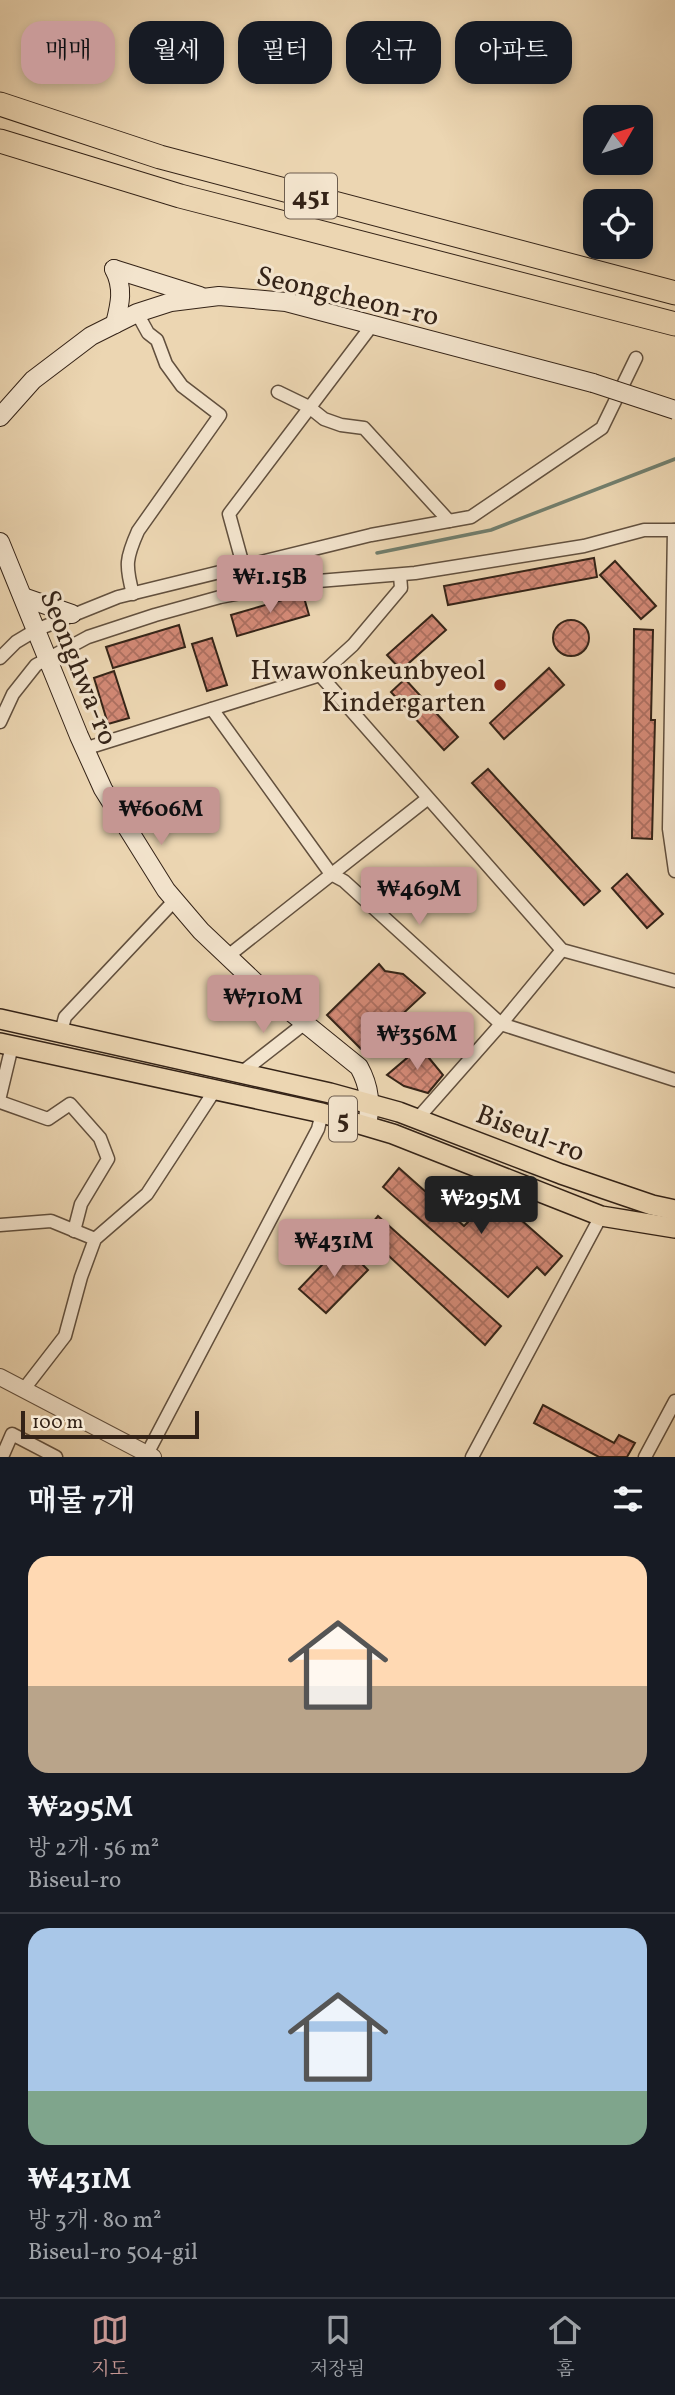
<!DOCTYPE html>
<html lang="ko">
<head>
<meta charset="utf-8">
<style>
	:root { --surface:#171b24; --page:#242831; --text:#f1f3f6; --muted:#9ea1a6; --line:#363941; --accent:#c59692 }
	body { margin:0; font-family:Vollkorn,"Noto Serif KR",serif; background:var(--page); color:var(--text); height:100vh; display:flex; flex-direction:column; font-size:26px; white-space:nowrap }
	* { box-sizing:border-box; margin:0 }
	p { font-size:23px; color:var(--muted) }
	.icon { flex:none; width:38px; height:38px; fill:none; stroke:currentColor; stroke-width:2; stroke-linecap:round; stroke-linejoin:round }
	.map { position:relative; height:1457px; overflow:hidden }
	.side { display:flex; flex-direction:column; background:var(--surface); flex:1 }
	.side>* { flex:none }
	.hud { position:absolute; left:21px; top:21px; width:634px; height:63px; display:flex; gap:14px }
	.needle { width:46px; rotate:51deg }
	.buttons { position:absolute; left:583px; top:105px; display:grid; gap:14px }
	.buttons a { display:grid; place-items:center; width:70px; height:70px; border-radius:14px; background:var(--surface); box-shadow:0 4px 10px #0003; font-size:35px }
	.scale { position:absolute; left:21px; bottom:18px; width:178px; box-sizing:border-box; padding-left:7px; border:4px solid #342317; border-top:0; font-size:19px; line-height:24px; white-space:nowrap; color:#342317; -webkit-text-stroke:5px #f3e4cd; paint-order:stroke }
	.price { position:absolute; translate:-50% -60px; padding:0 16px; border-radius:7px; background:var(--accent); color:#111; font-size:23px; line-height:46px; filter:drop-shadow(0 2px 4px #0008) }
	.price::after { content:''; position:absolute; left:50%; top:42px; width:21px; height:16px; margin-left:-10px; background:inherit; clip-path:polygon(0 0,100% 0,50% 100%) }
	.price.active { background:#222; color:#fff }
	ul { padding:0; list-style:none }
	li { display:grid; align-content:center; gap:14px; height:371px; padding:0 28px }
	li+li { border-top:2px solid var(--line) }
	li span { display:grid; place-items:center; height:217px; border-radius:21px; color:#555 }
	li>.icon { margin-inline-start:auto }
	span .icon { width:126px; height:126px; fill:#fffc; stroke-width:1 }
	li b { font-size:30px }
	h2 { display:flex; justify-content:space-between; align-items:center; height:84px; padding:0 28px; font-size:30px }
	.chip { padding:0 24px; border-radius:21px; background:var(--surface); box-shadow:0 4px 10px #0003; font-size:24px; line-height:63px }
	.chip.active { background:var(--accent); color:#111 }
	.tab-bar { display:flex; justify-content:space-around; align-items:center; height:98px; border-top:2px solid var(--line); background:var(--surface); font-size:19px; color:var(--muted) }
	.tab-bar a { display:grid; justify-items:center; gap:4px }
	.tab-bar .active { color:var(--accent) }
	.map>svg:first-child { display:block }
</style>
</head>
<body>
<div class="map">
<svg width="675" height="1457" viewBox="0 0 675 1457">
	<defs>
		<pattern id="building-cross-hatch" width="8" height="8" patternUnits="userSpaceOnUse" patternTransform="scale(1.75)"><rect width="8" height="8" fill="#d48a77"/><path d="M0 0l8 8M0 8l8-8" fill="none" stroke="#ad7061"/></pattern>
	</defs>
	<rect width="100%" height="100%" fill="#ecd6b2"/>
	<filter id="stains"><feTurbulence type="fractalNoise" baseFrequency=".00286" numOctaves="4"/><feColorMatrix values="0 0 0 0 .2 0 0 0 0 .09 0 0 0 0 .02 0 0 0 .5 -.17"/></filter>
	<radialGradient id="worn" r=".72"><stop offset=".6" stop-color="#630" stop-opacity="0"/><stop offset="1" stop-color="#630" stop-opacity=".3"/></radialGradient>
	<g fill="none" stroke-linecap="round" stroke-linejoin="round">
		<path stroke="#717e6d" stroke-width="3.5" d="M377 553 491 530 675 459"/>
	</g>
	<g fill="url(#building-cross-hatch)" stroke="#342317" stroke-width="2">
		<path d="M594 558 597 577 448 605 444 586Z"/>
		<path d="M615 561 656 606 641 619 600 575Z"/>
		<path d="M303 594 309 615 237 636 231 615Z"/>
		<path d="M432 615 446 630 401 670 387 655Z"/>
		<circle cx="571" cy="638" r="18"/>
		<path d="M179 625 185 647 113 668 106 647Z"/>
		<path d="M634 629 653 630 651 720H655L652 839 632 838Z"/>
		<path d="M212 638 227 685 207 691 192 644Z"/>
		<path d="M549 668 564 685 504 739 490 723Z"/>
		<path d="M114 671 129 718 108 724 94 678Z"/>
		<path d="M405 679 458 737 444 750 391 692Z"/>
		<path d="M488 769 600 891 584 905 472 783Z"/>
		<path d="M627 874 663 914 647 928 612 888Z"/>
		<path d="M379 964 385 971 403 974 425 993 365 1049H361L327 1015Z"/>
		<path d="M420 1047 443 1075 428 1093 404 1086 387 1075Z"/>
		<path d="M399 1168 464 1226 494 1196 562 1256 545 1275 537 1267 508 1297 383 1187Z"/>
		<path d="M378 1216 501 1326 485 1345 364 1233Z"/>
		<path d="M342 1244 368 1270 326 1313 299 1289Z"/>
		<path d="M543 1405 614 1443 619 1435 635 1443 627 1457H599L534 1423Z"/>
	</g>
	<g fill="none" stroke-linecap="round" stroke-linejoin="round">
		<g stroke="#62503e" stroke-width="15">
			<g id="minor">
				<path d="M278 392 309 407 324 419 341 425 364 428 449 521"/>
				<path d="M674 530 669 829 675 871"/>
				<path d="M243 565 229 514 373 324"/>
				<path d="M133 594C125 565 126 558 138 531L220 415 182 386 166 364 157 340 148 333 137 313"/>
				<path d="M0 658 16 642 36 630 118 597 371 535 471 517 602 428 636 358"/>
				<path d="M320 675 562 950 675 981"/>
				<path d="M212 709 331 874 344 881 501 1024 675 1080"/>
				<path d="M0 722 13 694 36 665 88 637 155 615 220 597 294 583 415 573 584 546 644 530H675"/>
				<path d="M84 749 320 675 353 645 401 588 400 575"/>
				<path d="M228 956 427 799"/>
				<path d="M61 1032 65 1017 175 900"/>
				<path d="M241 1073 305 1023"/>
				<path d="M0 1096 12 1046"/>
				<path d="M0 1102 48 1119 70 1104 100 1138 108 1159 81 1204 74 1231"/>
				<path d="M418 1118 501 1024 562 950"/>
				<path d="M0 1225 51 1221 95 1239"/>
				<path d="M24 1389 65 1336 81 1277 95 1239 147 1194 215 1090"/>
				<path d="M147 1454 318 1129 322 1113"/>
				<path d="M2 1457 12 1434 56 1457"/>
				<path d="M472 1457 601 1216"/>
				<path d="M645 1457 675 1401"/>
			</g>
		</g>
		<g stroke="#62503e" stroke-width="18">
			<path id="tertiary" d="M0 1377 153 1457"/>
		</g>
		<g stroke="#342317" stroke-width="20">
			<g id="secondary">
				<path d="M114 269 200 296"/>
				<path d="M114 269C124 288 120 304 115 324"/>
				<path d="M0 417 33 380 91 336 137 313 171 302 219 296 286 302 593 383"/>
				<path d="M0 542 79 736 103 789 166 890 201 931 259 986 359 1067C370 1087 371 1104 367 1126"/>
				<path d="M23 597 72 614"/>
			</g>
		</g>
		<g stroke="#342317" stroke-width="22">
			<g id="primary">
				<path d="M0 1019 330 1093 399 1112 561 1174 652 1205 675 1210"/>
				<path d="M0 1043 322 1113 393 1134 601 1216 675 1228"/>
			</g>
		</g>
		<g stroke="#342317" stroke-width="25">
			<g id="motorway">
				<path d="M0 104 160 157 675 293"/>
				<path d="M0 141 180 196 675 324"/>
			</g>
		</g>
		<use href="#minor" stroke="#f3e4cd" stroke-width="12"/>
		<use href="#tertiary" stroke="#f3e4cd" stroke-width="16"/>
		<use href="#secondary" stroke="#f3e4cd" stroke-width="18"/>
		<use href="#primary" stroke="#ecd6b2" stroke-width="19"/>
		<use href="#motorway" stroke="#ecd6b2" stroke-width="23"/>
		<g stroke="#342317" stroke-width="20" stroke-linecap="butt">
			<path id="secondary-bridge" d="M593 383 675 410"/>
		</g>
		<use href="#secondary-bridge" stroke="#f3e4cd" stroke-width="18"/>
	</g>
	<circle fill="#8f2418" stroke="#f3e4cd" stroke-width="2.5" cx="500" cy="685" r="7"/>
	<g text-anchor="middle" stroke-width="6" stroke-linejoin="round" paint-order="stroke">
		<g fill="#f3e4cd" stroke="#6d5d4e" stroke-width="2">
			<rect x="285" y="173.5" width="52" height="45" rx="5"/>
			<rect x="329" y="1096.5" width="28" height="45" rx="5"/>
		</g>
		<g font-size="26" font-weight="bold" fill="#342317">
			<text x="311" y="205">451</text>
			<text x="343" y="1128">5</text>
		</g>
		<g font-size="28" fill="#342317" stroke="#f3e4cd">
			<text transform="translate(348 295) rotate(13)" y="10">Seongcheon-ro</text>
			<text transform="translate(80 667) rotate(68)" y="10">Seonghwa-ro</text>
			<text transform="translate(531 1132) rotate(21)" y="10">Biseul-ro</text>
		</g>
		<g font-size="28" fill="#342317" stroke="#f3e4cd" text-anchor="end">
			<text x="486" y="679">Hwawonkeunbyeol<tspan x="486" dy="32">Kindergarten</tspan></text>
		</g>
	</g>
	<rect width="100%" height="100%" filter="url(#stains)"/>
	<rect width="100%" height="100%" fill="url(#worn)"/>
</svg>
<div class="buttons">
<a><svg class="needle" viewBox="-14 -14 28 28"><path d="M0-13l5 13h-10z" fill="#e53935"/><path d="M0 13l5-13h-10z" fill="#9ea1a6"/></svg></a>
<a><svg class="icon" aria-label="locate" viewBox="0 0 24 24"><circle cx="12" cy="12" r="6"/><path d="M12 2v4M12 18v4M2 12h4M18 12h4"/></svg></a>
</div>
<div class="scale">100 m</div>
<b class="price" style="left:270px;top:615px">₩1.15B</b>
<b class="price" style="left:161px;top:847px">₩606M</b>
<b class="price" style="left:419px;top:927px">₩469M</b>
<b class="price" style="left:263px;top:1035px">₩710M</b>
<b class="price" style="left:417px;top:1072px">₩356M</b>
<b class="price active" style="left:481px;top:1236px">₩295M</b>
<b class="price" style="left:334px;top:1279px">₩431M</b>
<div class="hud">
<a class="chip active">매매</a>
<a class="chip">월세</a>
<a class="chip">필터</a>
<a class="chip">신규</a>
<a class="chip">아파트</a>
</div>
</div>
<section class="side">
<h2>매물 7개<svg class="icon" aria-label="filters" viewBox="0 0 24 24"><path d="M4 7h16M4 17h16"/><circle cx="9" cy="7" r="2"/><circle cx="15" cy="17" r="2"/></svg></h2>
<ul>
<li><span style="background:linear-gradient(#ffd9b3 60%,#b9a48a 0)"><svg class="icon" aria-label="home" viewBox="0 0 24 24"><path d="M3 11l9-7 9 7M6 9v11h12V9"/></svg></span><div><b>₩295M</b><p>방 2개 · 56 m²</p><p>Biseul-ro</p></div></li>
<li><span style="background:linear-gradient(#a9c7e8 75%,#7fa58c 0)"><svg class="icon" aria-label="home" viewBox="0 0 24 24"><path d="M3 11l9-7 9 7M6 9v11h12V9"/></svg></span><div><b>₩431M</b><p>방 3개 · 80 m²</p><p>Biseul-ro 504-gil</p></div></li>
</ul>
</section>
<nav class="tab-bar">
<a class="active"><svg class="icon" aria-label="map" viewBox="0 0 24 24"><path d="M3 6l6-2 6 2 6-2v14l-6 2-6-2-6 2zM9 4v14M15 6v14"/></svg>지도</a>
<a><svg class="icon" aria-label="saved" viewBox="0 0 24 24"><path d="M7 4h10v16l-5-4-5 4z"/></svg>저장됨</a>
<a><svg class="icon" aria-label="home" viewBox="0 0 24 24"><path d="M3 11l9-7 9 7M6 9v11h12V9"/></svg>홈</a>
</nav>
</body>
</html>
